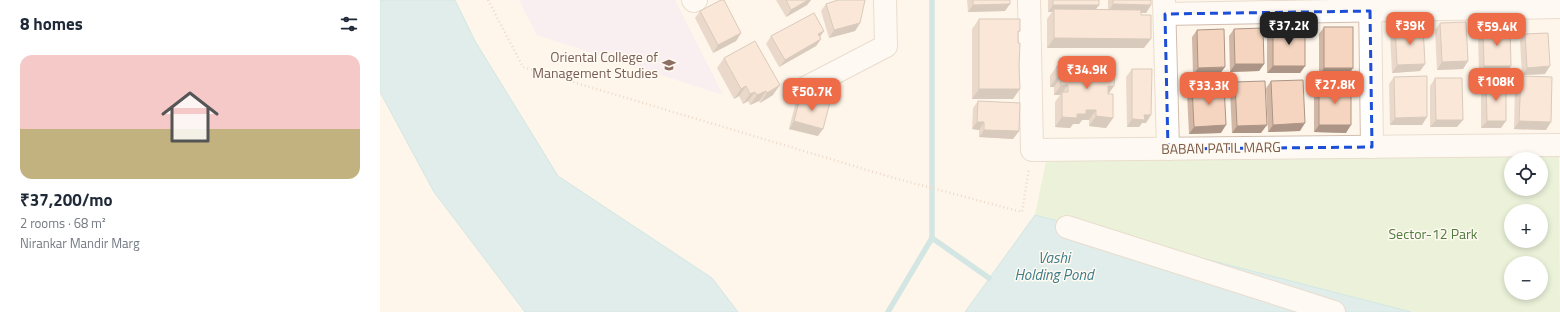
<!DOCTYPE html>
<html lang="en">
<head>
<meta charset="utf-8">
<style>
	:root { --surface:#fff; --page:#f2f2f3; --text:#1f2937; --muted:#747a83; --line:#e0e1e3; --accent:#ee6d48 }
	body { margin:0; font-family:"Titillium Web",sans-serif; background:var(--page); color:var(--text); height:100vh; display:flex; flex-direction:column; font-size:15px; white-space:nowrap }
	* { box-sizing:border-box; margin:0 }
	p { font-size:13px; color:var(--muted) }
	.icon { flex:none; width:22px; height:22px; fill:none; stroke:currentColor; stroke-width:2; stroke-linecap:round; stroke-linejoin:round }
	.map { position:relative; flex:1; overflow:hidden }
	.drawer { display:flex; flex-direction:column; background:var(--surface); width:380px }
	.drawer>* { flex:none }
	.buttons { position:absolute; left:1124px; top:152px; display:grid; gap:8px }
	.buttons a { display:grid; place-items:center; width:44px; height:44px; border-radius:50%; background:var(--surface); box-shadow:0 2px 6px #0003; font-size:20px }
	.price { position:absolute; translate:-50% -34px; padding:0 9px; border-radius:8px; background:var(--accent); color:#fff; font-size:13px; line-height:26px; filter:drop-shadow(0 1px 2px #0008) }
	.price::after { content:''; position:absolute; left:50%; top:24px; width:12px; height:9px; margin-left:-6px; background:inherit; clip-path:polygon(0 0,100% 0,50% 100%) }
	.price.on { background:#222; color:#fff }
	ul { padding:0; list-style:none }
	li { display:grid; align-content:center; gap:8px; height:212px; padding:0 20px }
	li+li { border-top:1px solid var(--line) }
	li span { display:grid; place-items:center; height:124px; border-radius:12px; color:#555 }
	li>.icon { margin-inline-start:auto }
	span .icon { width:72px; height:72px; fill:#fffc; stroke-width:1 }
	li b { font-size:17px }
	h2 { display:flex; justify-content:space-between; align-items:center; height:48px; padding:0 20px; font-size:17px }
	main { display:flex; flex:1; min-height:0 }
	.map>svg:first-child { display:block }
</style>
</head>
<body>
<main>
<section class="drawer">
<h2>8 homes<svg class="icon" aria-label="filters" viewBox="0 0 24 24"><path d="M4 7h16M4 17h16"/><circle cx="9" cy="7" r="2"/><circle cx="15" cy="17" r="2"/></svg></h2>
<ul>
<li><span style="background:linear-gradient(#f6c9c9 60%,#c2b280 0)"><svg class="icon" aria-label="home" viewBox="0 0 24 24"><path d="M3 11l9-7 9 7M6 9v11h12V9"/></svg></span><div><b>₹37,200/mo</b><p>2 rooms · 68 m²</p><p>Nirankar Mandir Marg</p></div></li>
</ul>
</section>
<div class="map">
<svg width="1180" height="312" viewBox="0 0 1180 312">
	<rect width="100%" height="100%" fill="#fef6ea"/>
	<path fill="#f3e6fb" d="M139 0H295L343 95 157 35Z"/>
	<path fill="#d6eec6" fill-rule="evenodd" d="M1179 156 1180 312H1031L655 215 666 161ZM1131 159H1161V189H1131ZM1131 211H1161V241H1131ZM1131 263H1161V293H1131Z"/>
	<g fill="#bce3ea" stroke="#a2d3dc">
		<path d="M0 0H75L95 41 178 176 332 278 358 312H145L54 192 0 92Z"/>
		<path d="M655 215 1031 312H585Z"/>
	</g>
	<g fill="none" stroke-linecap="round" stroke-linejoin="round">
		<g stroke="#a2d3dc" stroke-width="5.5">
			<path d="M552 238 609 278"/>
			<path d="M508 312 552 238V0"/>
		</g>
		<g stroke="#d2beae" stroke-width="24">
			<g id="minor">
				<path d="M313 0 314 1 316 0"/>
				<path d="M649 0 652 150 1180 145"/>
				<path d="M784 0 788 149"/>
				<path d="M990 0 992 147"/>
				<path d="M785 14 1180 7"/>
				<path d="M425 88 506 46 505 0"/>
				<path d="M687 227 954 312"/>
			</g>
		</g>
		<path stroke="#dbb8a2" stroke-width="2.5" stroke-dasharray="1 3" stroke-linecap="butt" d="M108 0 143 67 514 178 642 212 649 168"/>
		<use href="#minor" stroke="#fff" stroke-width="22"/>
	</g>
	<g fill="#d3b7a5">
		<path d="M396 0H431L427 5 406 17Z"/>
		<path d="M587 0H630L625 11 588 12Z"/>
		<path d="M668 0H719V5L715 9H728V0H771V5L766 13H761L764 48H667V19L672 12H668Z"/>
		<path d="M446 4 480 23 475 31 449 38 441 11Z"/>
		<path d="M320 11 361 33 356 41 333 53 315 18Z"/>
		<path d="M599 19 640 31 638 34 633 99H592V29Z"/>
		<path d="M1060 23 1088 61 1083 69 1057 70 1055 30Z"/>
		<path d="M893 26 925 66 920 73H887V33Z"/>
		<path d="M1115 26 1126 73H1099L1098 37 1103 30H1112Z"/>
		<path d="M944 27 968 76 939 75V34Z"/>
		<path d="M1015 27 1045 64 1040 71 1012 73 1010 35Z"/>
		<path d="M854 29 884 64 879 71 850 72 849 36Z"/>
		<path d="M817 30 840 74 813 75 812 37Z"/>
		<path d="M444 31 440 36 441 39 436 46 399 67 386 44 391 36Z"/>
		<path d="M1145 34 1165 74 1142 75 1140 41Z"/>
		<path d="M344 58 393 95 380 103 379 101 370 105 368 101 363 104 359 96 354 99 337 68Z"/>
		<path d="M685 62 700 68 715 69 719 63 728 94 733 118 726 128 709 126V120H702L699 124H693L690 128 675 127V102L680 95H674V87H670V76L677 66H683Z"/>
		<path d="M752 69 766 123H762L759 127H747L746 77Z"/>
		<path d="M1141 76 1166 130 1134 129 1135 84Z"/>
		<path d="M1014 77 1042 125H1010L1009 84Z"/>
		<path d="M1055 78 1077 127H1050V86Z"/>
		<path d="M891 81 920 131 888 132 886 88Z"/>
		<path d="M855 82 881 133H852L850 90Z"/>
		<path d="M1106 84 1121 128H1101V91Z"/>
		<path d="M939 85 966 133 934 132V93Z"/>
		<path d="M812 86 841 133 809 134 807 93Z"/>
		<path d="M421 94 438 136 409 129 416 101Z"/>
		<path d="M598 101 639 131 633 139 599 137V130L592 129 593 108Z"/>
	</g>
	<g fill="#ac9586">
		<path d="M428 0H431L427 5 406 17 411 10Z"/>
		<path d="M630 4 625 11 588 12 593 5Z"/>
		<path d="M733 4 771 5 766 13 728 12Z"/>
		<path d="M673 5H719L714 12 674 9 672 12H668Z"/>
		<path d="M480 23 475 31 449 38 454 30Z"/>
		<path d="M444 31 439 38 438 34Z"/>
		<path d="M361 33 356 41 333 53 338 45Z"/>
		<path d="M674 38 771 39 764 48H667Z"/>
		<path d="M441 39 436 46 399 67 405 60Z"/>
		<path d="M1088 61 1083 69 1057 70 1062 62Z"/>
		<path d="M855 64H884L879 71 850 72Z"/>
		<path d="M1045 64 1040 71 1012 73 1017 65Z"/>
		<path d="M893 66H925L920 73H887Z"/>
		<path d="M1104 66H1131L1126 73H1099Z"/>
		<path d="M1170 66 1165 74 1142 75 1147 68Z"/>
		<path d="M845 67 840 74 813 75 818 68Z"/>
		<path d="M944 68H973L968 76 939 75Z"/>
		<path d="M677 77H681L674 87H670Z"/>
		<path d="M400 85 393 95 380 103 387 93Z"/>
		<path d="M681 85H688L682 93V92L680 95H674Z"/>
		<path d="M366 86 359 96 354 99 361 89Z"/>
		<path d="M728 86H734L727 96Z"/>
		<path d="M599 89H640L633 99H592Z"/>
		<path d="M386 91 379 101 370 105 377 95Z"/>
		<path d="M375 92 368 101 363 104 370 94Z"/>
		<path d="M706 110H716L709 120H702L699 124H693L690 128 675 127 682 117 697 114Z"/>
		<path d="M764 115H771L766 123H762L759 127H747L752 119Z"/>
		<path d="M716 116 733 118 726 128 709 126Z"/>
		<path d="M1047 117 1042 125H1010L1015 118Z"/>
		<path d="M1056 120H1083L1077 127H1050Z"/>
		<path d="M414 121 443 129 438 136 409 129Z"/>
		<path d="M1107 121H1126L1121 128H1101Z"/>
		<path d="M1139 121 1171 122 1166 130 1134 129Z"/>
		<path d="M597 122H604L599 130 592 129Z"/>
		<path d="M925 123 920 131 888 132 893 125Z"/>
		<path d="M846 125 841 133 809 134 814 127Z"/>
		<path d="M887 125 881 133H852L857 126Z"/>
		<path d="M939 125H971L966 133 934 132Z"/>
		<path d="M604 130 639 131 633 139 599 137Z"/>
	</g>
	<g fill="#f5d5c0" stroke="#ac9586">
		<path d="M341 0H344L361 33 338 45 320 11Z"/>
		<path d="M406 0H428L411 10Z"/>
		<path d="M458 0H485L480 23 454 30 446 4Z"/>
		<path d="M593 0H630V4L593 5Z"/>
		<rect x="673" y="0" width="46" height="5"/>
		<path d="M733 0H771V5L733 4Z"/>
		<path d="M674 9 761 10V15H771V39L674 38Z"/>
		<path d="M434 13 444 31 438 34 441 39 405 60 391 36Z"/>
		<path d="M599 19H640V31H638V43H640L639 66 640 89H599Z"/>
		<path d="M1086 22 1088 61 1062 62 1060 23Z"/>
		<rect x="893" y="26" width="32" height="40"/>
		<path d="M1043 26 1045 64 1017 65 1015 27Z"/>
		<path d="M1115 26H1130L1131 66H1104L1103 30H1115Z"/>
		<rect x="944" y="27" width="29" height="41"/>
		<path d="M883 28 884 64H855L854 29Z"/>
		<path d="M844 29 845 67 818 68 817 30Z"/>
		<path d="M1168 33 1170 66 1147 68 1145 34Z"/>
		<path d="M375 41 400 85 387 93 386 91 377 95 375 92 370 94 366 86 361 89 344 58Z"/>
		<path d="M685 62 700 63V68L718 69 719 63H735L734 86H728V94H733V118L716 116V110H706V114H697V118L682 117V92H688V85H681V77H677V66H685Z"/>
		<path d="M752 69H772L771 115H764L765 120 752 119Z"/>
		<path d="M1047 76V117L1015 118 1014 77Z"/>
		<path d="M1141 76 1172 77 1171 122 1139 121Z"/>
		<path d="M1055 78H1082L1083 120H1056Z"/>
		<path d="M923 80 925 123 893 125 891 81Z"/>
		<path d="M885 81 887 125 857 126 855 82Z"/>
		<path d="M844 84 846 125 814 127 812 86Z"/>
		<path d="M1106 84H1126V121H1107Z"/>
		<path d="M939 85 971 86V125H939Z"/>
		<path d="M421 94 450 102 443 129 414 121Z"/>
		<path d="M598 101 640 103 639 131 604 130V122H597Z"/>
	</g>
	<path d="M0 0H1180V312H0ZM990 11 992 147 788 149 785 14Z" fill="#fef6ea" fill-opacity=".55" fill-rule="evenodd"/>
	<path fill="none" stroke="#1d4ed8" stroke-width="3" stroke-dasharray="8 5" stroke-linejoin="round" d="M990 11 992 147 788 149 785 14Z"/>
	<defs>
		<g id="university-bare" transform="scale(1.08)"><path d="M0-5L7-2L0 1L-7-2ZM-4 1L0 2.5L4 1V4Q0 6-4 4Z" fill="#8d6e63" stroke="#fffaf2" stroke-width="2.5" paint-order="stroke"/></g>
	</defs>
	<g fill-rule="evenodd">
		<use href="#university-bare" x="289" y="65"/>
	</g>
	<g text-anchor="middle" stroke-width="3" stroke-linejoin="round" paint-order="stroke">
		<g font-size="14" fill="#785e54" stroke="#fffaf2" text-anchor="end">
			<text x="278" y="62">Oriental College of<tspan x="278" dy="16">Management Studies</tspan></text>
		</g>
		<g font-size="14" fill="#7c5c4a" stroke="#fffaf2">
			<text transform="translate(841 148) rotate(-1)" y="5">BABAN PATIL MARG</text>
		</g>
		<g font-size="14" fill="#517c3e" stroke="#fffaf2">
			<text x="1053" y="239">Sector-12 Park</text>
		</g>
		<g font-size="15" font-style="italic" fill="#3f7c89" stroke="#fffaf2">
			<text x="674" y="263">Vashi<tspan x="674" dy="17">Holding Pond</tspan></text>
		</g>
	</g>
</svg>
<div class="buttons">
<a><svg class="icon" aria-label="locate" viewBox="0 0 24 24"><circle cx="12" cy="12" r="6"/><path d="M12 2v4M12 18v4M2 12h4M18 12h4"/></svg></a>
<a>+</a>
<a>−</a>
</div>
<b class="price on" style="left:909px;top:46px">₹37.2K</b>
<b class="price" style="left:1030px;top:46px">₹39K</b>
<b class="price" style="left:1117px;top:47px">₹59.4K</b>
<b class="price" style="left:707px;top:90px">₹34.9K</b>
<b class="price" style="left:1116px;top:102px">₹108K</b>
<b class="price" style="left:955px;top:105px">₹27.8K</b>
<b class="price" style="left:829px;top:106px">₹33.3K</b>
<b class="price" style="left:432px;top:112px">₹50.7K</b>
</div>
</main>
</body>
</html>
